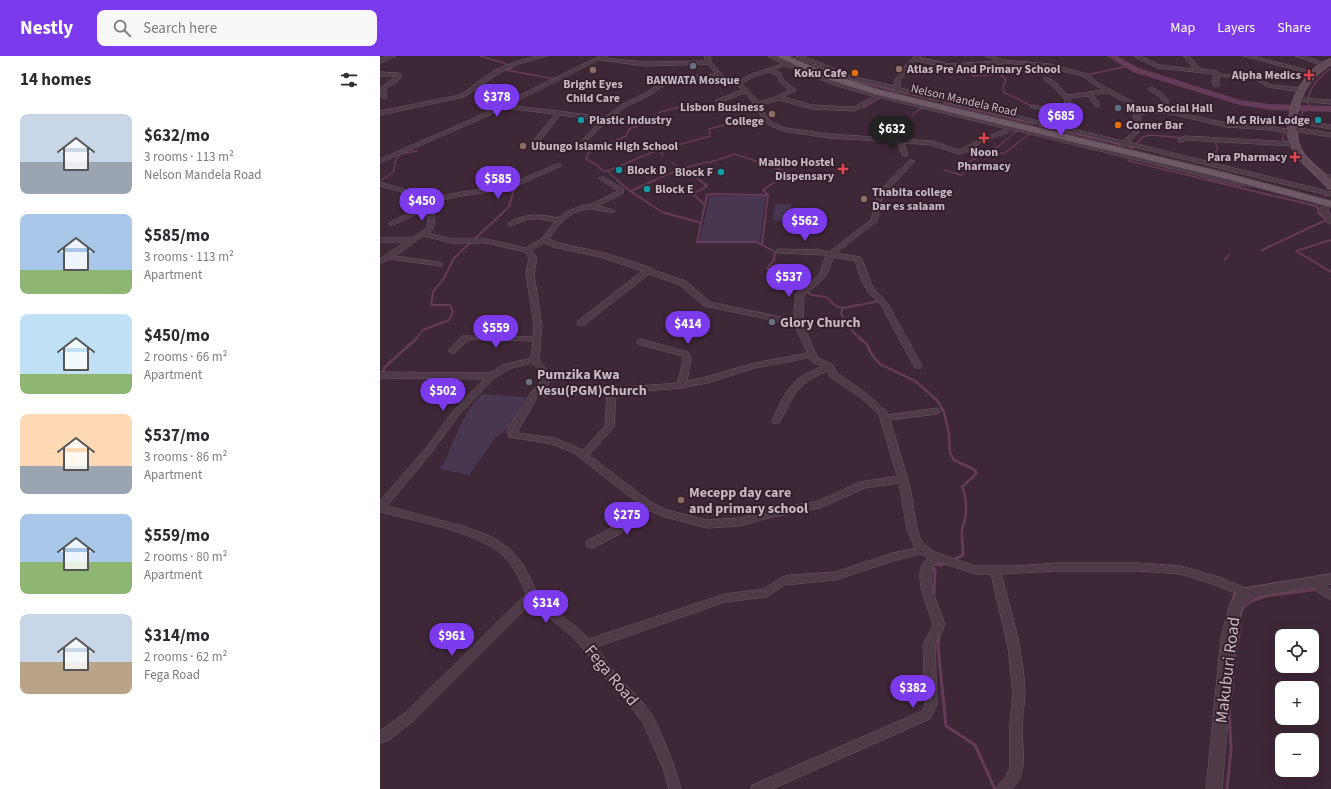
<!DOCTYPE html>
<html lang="en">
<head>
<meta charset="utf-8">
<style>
	:root { --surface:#fff; --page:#f7f7f7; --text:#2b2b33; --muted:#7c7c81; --accent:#7c3aed }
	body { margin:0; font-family:"Source Sans 3",sans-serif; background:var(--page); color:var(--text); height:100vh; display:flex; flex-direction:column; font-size:15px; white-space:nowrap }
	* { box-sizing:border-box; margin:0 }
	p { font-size:13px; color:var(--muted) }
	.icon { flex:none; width:22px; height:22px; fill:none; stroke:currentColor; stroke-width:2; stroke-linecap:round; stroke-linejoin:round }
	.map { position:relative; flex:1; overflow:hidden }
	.panel { display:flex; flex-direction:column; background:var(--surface); width:380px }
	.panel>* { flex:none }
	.fabs { position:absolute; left:895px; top:573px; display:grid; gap:8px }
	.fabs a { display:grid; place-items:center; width:44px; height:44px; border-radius:8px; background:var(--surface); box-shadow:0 4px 16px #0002; font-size:20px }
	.price { position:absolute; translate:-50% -34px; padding:0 9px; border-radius:14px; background:var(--accent); color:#fff; font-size:13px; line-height:26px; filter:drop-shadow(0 1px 2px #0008) }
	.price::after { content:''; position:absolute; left:50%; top:24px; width:12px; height:9px; margin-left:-6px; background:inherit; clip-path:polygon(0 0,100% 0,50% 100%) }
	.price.on { background:#222; color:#fff }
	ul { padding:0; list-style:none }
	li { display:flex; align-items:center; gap:12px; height:100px; padding:0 20px }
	li span { display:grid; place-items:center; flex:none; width:112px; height:80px; border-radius:8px; color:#555 }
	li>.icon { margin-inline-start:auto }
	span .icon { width:48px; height:48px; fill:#fffc; stroke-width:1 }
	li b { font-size:17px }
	h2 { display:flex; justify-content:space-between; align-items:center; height:48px; padding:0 20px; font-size:17px }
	header { display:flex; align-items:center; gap:24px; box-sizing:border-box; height:56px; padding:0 20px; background:var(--accent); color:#fff }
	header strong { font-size:19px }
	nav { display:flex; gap:22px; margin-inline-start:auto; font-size:14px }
	.search { width:280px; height:36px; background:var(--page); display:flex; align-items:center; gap:10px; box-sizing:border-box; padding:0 14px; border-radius:8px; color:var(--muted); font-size:15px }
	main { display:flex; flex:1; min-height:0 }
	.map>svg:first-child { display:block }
</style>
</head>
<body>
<header>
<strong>Nestly</strong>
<div class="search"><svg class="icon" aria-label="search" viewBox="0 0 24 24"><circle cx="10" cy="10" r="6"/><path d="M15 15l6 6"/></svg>Search here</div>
<nav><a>Map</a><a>Layers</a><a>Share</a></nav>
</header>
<main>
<section class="panel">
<h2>14 homes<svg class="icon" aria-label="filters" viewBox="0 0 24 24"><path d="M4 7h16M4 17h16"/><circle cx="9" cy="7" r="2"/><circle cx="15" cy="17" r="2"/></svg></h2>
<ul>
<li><span style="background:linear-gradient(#c9d6e8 60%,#9aa5b1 0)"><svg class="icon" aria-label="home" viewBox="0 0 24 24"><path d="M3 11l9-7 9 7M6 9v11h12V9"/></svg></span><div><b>$632/mo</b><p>3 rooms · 113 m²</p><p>Nelson Mandela Road</p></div></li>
<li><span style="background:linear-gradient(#a9c7e8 70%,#8fb573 0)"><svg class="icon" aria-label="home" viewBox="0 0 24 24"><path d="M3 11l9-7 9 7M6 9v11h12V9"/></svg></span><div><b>$585/mo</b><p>3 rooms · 113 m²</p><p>Apartment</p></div></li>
<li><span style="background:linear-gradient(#bfe0f5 75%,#8fb573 0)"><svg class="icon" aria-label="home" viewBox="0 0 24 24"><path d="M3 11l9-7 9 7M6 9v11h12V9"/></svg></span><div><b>$450/mo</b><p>2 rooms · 66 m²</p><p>Apartment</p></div></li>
<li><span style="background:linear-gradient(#ffd9b3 65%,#9aa5b1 0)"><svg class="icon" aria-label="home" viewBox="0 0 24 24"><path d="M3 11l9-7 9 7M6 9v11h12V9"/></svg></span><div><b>$537/mo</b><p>3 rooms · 86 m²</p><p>Apartment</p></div></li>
<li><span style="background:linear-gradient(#a9c7e8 60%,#8fb573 0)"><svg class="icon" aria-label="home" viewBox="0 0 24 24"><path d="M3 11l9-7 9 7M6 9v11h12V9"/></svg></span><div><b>$559/mo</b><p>2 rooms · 80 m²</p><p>Apartment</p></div></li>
<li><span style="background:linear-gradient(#c9d6e8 60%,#b9a48a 0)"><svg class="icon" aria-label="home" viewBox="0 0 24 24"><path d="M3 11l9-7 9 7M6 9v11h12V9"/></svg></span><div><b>$314/mo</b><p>2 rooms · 62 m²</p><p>Fega Road</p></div></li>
</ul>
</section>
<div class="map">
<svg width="951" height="733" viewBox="0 0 951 733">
	<rect width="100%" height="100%" fill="#3e2736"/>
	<g fill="#473751">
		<path d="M330 140H386L380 185H319Z"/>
		<path d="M395 148H411L410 165H393Z"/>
		<path d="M102 338 146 341 130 371 115 382 89 419 60 413C67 404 70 392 75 381 81 367 90 349 102 338Z"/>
	</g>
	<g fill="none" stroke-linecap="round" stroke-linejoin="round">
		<g stroke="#643c55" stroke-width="1.5">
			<path d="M100 0 124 7 132 12 126 14 175 23"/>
			<path d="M534 0 563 7"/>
			<path d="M428 6 463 21 514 35"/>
			<path d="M575 12 594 20 620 18 626 24 623 31 624 37C636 41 643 47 655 51"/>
			<path d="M706 19 749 10"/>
			<path d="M520 36 558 45"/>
			<path d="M564 47 653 68"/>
			<path d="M483 52 503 40"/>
			<path d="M532 59 543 51"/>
			<path d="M919 65 922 57 931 51 927 46C930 31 938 22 950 13"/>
			<path d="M919 68C919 73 917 79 918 84 921 101 939 112 951 123"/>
			<path d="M660 70 741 89"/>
			<path d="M907 77 908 83"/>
			<path d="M904 78 902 82 907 87"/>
			<path d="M755 90 763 81 770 79 805 82"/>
			<path d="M748 91 753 92"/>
			<path d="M278 95 284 99"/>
			<path d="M613 100 626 96 651 77"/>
			<path d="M749 100 748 104 753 106 832 125"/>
			<path d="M831 105 838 92 834 84"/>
			<path d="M581 110 619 90 634 77 640 74"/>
			<path d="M305 112 326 106 328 107 355 98 407 116 406 119 397 125"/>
			<path d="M306 112 321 125"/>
			<path d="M564 114 581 119 591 112"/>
			<path d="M227 115 276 95 330 80 329 73 360 65"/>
			<path d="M2 124 14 115 15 106 20 98 37 95"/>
			<path d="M239 125 227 115H223L217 109 206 103 208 97 246 80 249 73 280 62 278 58 280 56 311 48"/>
			<path d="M273 125 300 113 292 106"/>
		</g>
		<g stroke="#643c55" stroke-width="2">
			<path d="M237 124 250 135 282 156 321 167 317 186H377L395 196 394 204 387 212 401 221 416 225 423 233 432 239 446 241 457 251 463 252"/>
			<path d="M320 124 327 130 313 138 325 149 321 167"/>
			<path d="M828 124 936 150 938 152V156L946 164 882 194"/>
			<path d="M251 135 275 124"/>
			<path d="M945 140 951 138"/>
			<path d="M325 149 327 139 331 138 388 139"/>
			<path d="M951 184 916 195 951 216"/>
			<path d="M382 189 388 139 383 134 398 124"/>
			<path d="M845 203 849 199"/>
			<path d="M36 283 43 274 69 264 73 256 70 249H51L53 236 64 222 74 202 129 151 134 133 133 130 125 128"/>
			<path d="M481 283 474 277 461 258 463 252 500 245"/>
		</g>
		<g stroke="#643c55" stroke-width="2.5">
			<path d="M479 282 486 287 492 299 500 308 535 325 557 344 564 356 569 378 570 397 574 404 593 413 597 417 582 431C586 438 587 454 585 463 583 472 581 470 582 482"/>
			<path d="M0 323 5 311 37 282"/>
		</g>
		<g stroke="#643c55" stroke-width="3">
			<path d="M573 504 583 499 582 481"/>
			<path d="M553 508 561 509 567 507"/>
			<path d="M552 511 555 514 554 538"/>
			<path d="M862 533 912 525"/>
			<path d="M852 546 856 534"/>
			<path d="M559 578 558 591 566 670 595 689 615 733"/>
			<path d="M847 733 851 694 849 648 852 633 854 604 859 579V565L862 553 871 545 886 540 939 533"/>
		</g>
		<path fill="#643c55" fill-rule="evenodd" d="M727 0H737L759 12 860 44 890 48 951 50V56L890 54 859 49 753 16Z"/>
		<g stroke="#6c5965" stroke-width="1">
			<g id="minor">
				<path d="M8 0H16L0 7V3Z"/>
				<path d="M157 0H167L138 8 119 17 84 41 0 59V55L80 39 115 14 135 6Z"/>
				<path d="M220 0H227L224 2 265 6 326 5 324 0H330L331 6 343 20 359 25 369 19 402 8 388 0C397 0 403 6 411 6V8C436 21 465 30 493 37L495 35 503 39 858 125 878 127 881 129 878 131 858 129 634 74 602 86 586 96 578 98 552 89 524 87 528 99 525 101 522 99 518 86 449 82 403 75 389 69 383 64 375 49 365 37 340 46H336V44L362 34 355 27 338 21 299 24 288 27 268 40 245 51 233 62 228 64 207 85 202 84 222 64 180 59 162 82 155 93H151L150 92 157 80 175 58 123 52 96 65 0 107V103L92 63ZM219 4 265 10 328 8 336 18 299 20 284 25 264 38 241 49 225 61 129 49ZM406 10 454 29 493 40 474 51 432 49 403 41 416 34 403 23 401 17 394 14ZM389 16 397 19 399 25 409 34 396 41 379 46 362 28 373 21ZM498 41 627 73 598 84 582 93 578 94 553 85 449 78 406 72 393 67 387 62 381 49 399 44 432 53 475 55Z"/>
				<path d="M416 0H423L475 21 515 30 514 25 524 11 535 0H541L539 2 570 8 617 5 605 0H613L624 4 670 8 707 18 718 27 755 47 759 55 778 53V51L783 46 780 41 769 34 768 33 771 31C779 34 785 39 789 46L783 52 784 54 847 67 890 70 911 74V72L913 71 951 77V81L913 75V77L911 78 890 74 847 71 791 58 779 57 760 58 761 74 749 86 951 136V140L746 89 742 92 739 90 741 88 520 35 517 37H513L512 36 515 34 471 23 427 6ZM536 5 570 12 610 10 626 7 670 12 703 20 714 29 724 34 687 39C681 32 674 22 664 22V24L673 30 685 44 684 51 681 55 653 49 650 51 679 58 672 68 520 32V25L528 13ZM728 37C750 49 754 48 755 74L743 85 677 69 690 51 691 44 689 42 708 40 715 50 717 51 720 49 713 39Z"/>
				<path d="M754 0H761L779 9 814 13 803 0H809L821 13 837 15 841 18 875 20 891 29 922 32 925 34 922 36 888 31 874 23 839 20V29L836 31 833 29 832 24 834 18 778 12Z"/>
				<path d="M864 0H873L939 17 936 19Z"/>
				<path d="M915 0H924L949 8 946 10Z"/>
				<path d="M0 16 19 17 22 19 17 26 5 33 7 41 4 43 1 41 0 32 16 20H0Z"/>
				<path d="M923 42 951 44V48L921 45V43Z"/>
				<path d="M916 63 951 69V73L914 66 913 65Z"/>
				<path d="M805 80 914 86 917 88 914 90 806 84 802 86H798V84Z"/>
				<path d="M530 104 535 105 504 138 501 146 497 165 456 197 480 201 482 203 490 225 495 234 508 248 542 310 541 312H535L534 310 501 249 489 237 482 225 475 205 453 201C447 223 441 225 424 239 421 269 426 276 438 302L452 308 457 317 486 337 506 355 508 359 557 352 561 355 557 358 510 364 530 431 537 473 541 485 552 495 595 510H635L676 507H759L801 510 842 522 870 534 871 537 870 540 866 541 835 529 801 518 759 515H676L621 518C632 557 643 595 645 635 645 647 642 659 642 672 642 693 649 716 632 733H617L618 729 625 722 630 712V667L633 637 628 591 611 518H595L559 506 553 510C547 531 559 549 565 569L555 589 557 648 550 663 392 733H371L372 729 542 655 545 648 543 589 553 569C549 552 529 515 548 502L541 498 513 505 455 524 405 529 386 541 345 546 216 591C222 598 226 606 232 613 244 629 261 642 272 659 284 682 294 708 301 733H289L283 712 263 667 247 646 223 620 216 608 192 580 151 547 33 665 8 685 0 687V675L25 657 146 538C140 524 134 509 122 499 95 475 35 465 0 456V445L46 392 73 355 104 323 0 322V316L109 317 123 309 151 302 153 285 92 283C83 285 80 295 72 298L68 295 82 280H85L153 281 154 269 146 218 149 202 145 196 106 187H72L43 180 15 200 59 206 63 208 62 210 9 203 0 208V203L25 186H0V182H32L47 172 48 163 46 154 13 169H9V167L44 149 43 147 19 135 0 130V126L23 133 47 144 75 137 126 130 177 108H181V110L129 133 75 141 50 147C54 155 56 164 53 173L48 177 72 183H106L146 192 161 183 175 166 161 163H149L130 170 128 169V167C145 157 160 158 178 162L190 154 204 149H210L238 135 218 122 223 121 244 133 243 137 218 150 234 154V156C227 157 220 154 213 153 193 151 178 168 169 183L178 187 225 197 272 212 273 214 306 225 330 246 415 264 414 256 416 238 439 219 446 199 400 197H397V193L439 194 449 196 492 163C492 136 512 122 530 104ZM165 187 173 191 220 201 262 215 198 265 197 267 198 269H204L269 218 300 229 324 250 416 269V273L428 297 374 307 326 321 307 325 311 302 308 296 261 283 258 284 257 286 258 288 302 300 303 302 298 327 232 332 163 335C175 322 169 316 159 304L162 269 154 218 157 202 152 194ZM430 302 432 306 442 310C436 314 428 316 422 320 407 330 399 349 392 365L393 367H399C416 338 413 330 447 315L450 321 480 341 499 358 517 420 480 426 438 445 388 454 360 462 327 464 287 454 272 447 209 399 234 371 236 337 302 332 327 327 375 312ZM153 307 159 315 162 322 161 326 151 336 127 375 129 381 172 388 194 397 262 450 231 472 207 485 206 488 207 491 211 492 215 491 239 478 270 455 285 461 327 472 360 470 388 462 440 452 485 432 519 427 527 473 535 492 513 497 455 516 410 519 402 521 384 533 345 538 209 583 200 574 160 543 144 510 130 493 112 481 86 471 7 450 52 396 79 359 114 322 129 313ZM227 338 225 370 203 394 174 382 137 377 157 341Z"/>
				<path d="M942 118 951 119V123L940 121 939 120Z"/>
				<path d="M936 521C942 523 945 530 951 534V544L937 536 931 525 932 522Z"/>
			</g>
		</g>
		<g stroke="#6c5965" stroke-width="1">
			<g id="tertiary">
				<path d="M946 145H951V150L948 153 951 160V168C945 166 942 159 940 153Z"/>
				<path d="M951 518V528L870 542 863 549 855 582 842 733H826L841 582 850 547 861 533 866 532Z"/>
			</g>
		</g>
		<g stroke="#6c5965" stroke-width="2">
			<path id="secondary" d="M951 3V8C943 13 936 19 930 26 917 44 911 74 921 94 927 106 942 114 951 124V133L948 132C937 118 921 109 913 93 898 65 920 13 951 3Z"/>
		</g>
		<g stroke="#574450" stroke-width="2">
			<path id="primary" d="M397 0H408L444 16 500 34 842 116 951 145V151L839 121 494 38 438 20Z"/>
		</g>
		<use href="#minor" fill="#4e3b47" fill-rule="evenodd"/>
		<use href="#tertiary" fill="#4e3b47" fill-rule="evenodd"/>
		<use href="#secondary" fill="#614957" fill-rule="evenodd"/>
		<use href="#primary" fill="#6e5967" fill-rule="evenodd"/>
	</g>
	<g fill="#6b7280" stroke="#34202c" stroke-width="1.5">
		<circle cx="313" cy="10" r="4"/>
		<circle cx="392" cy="266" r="4"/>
		<circle cx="149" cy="326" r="4"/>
	</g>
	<g fill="#8d6e63" stroke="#34202c" stroke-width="1.5">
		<circle cx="519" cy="13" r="4"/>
		<circle cx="213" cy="14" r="4"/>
		<circle cx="392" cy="58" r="4"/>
		<circle cx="143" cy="90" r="4"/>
		<circle cx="484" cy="143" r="4"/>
		<circle cx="301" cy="444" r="4"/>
	</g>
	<g fill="#e8710a" stroke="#34202c" stroke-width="1.5">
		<circle cx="475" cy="17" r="4"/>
		<circle cx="738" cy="69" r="4"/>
	</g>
	<g fill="#e0444e" stroke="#34202c" stroke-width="1.5">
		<path d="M927 13h4v4h4v4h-4v4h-4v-4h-4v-4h4z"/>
		<path d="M602 76h4v4h4v4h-4v4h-4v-4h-4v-4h4z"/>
		<path d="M913 95h4v4h4v4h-4v4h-4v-4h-4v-4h4z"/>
		<path d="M461 107h4v4h4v4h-4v4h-4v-4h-4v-4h4z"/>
	</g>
	<circle fill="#5c6f8a" stroke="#34202c" stroke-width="1.5" cx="738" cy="52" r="4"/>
	<g fill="#0f9aa8" stroke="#34202c" stroke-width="1.5">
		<circle cx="201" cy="64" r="4"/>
		<circle cx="938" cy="64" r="4"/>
		<circle cx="239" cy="114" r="4"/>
		<circle cx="341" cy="116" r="4"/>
		<circle cx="267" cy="133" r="4"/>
	</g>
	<g text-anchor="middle" stroke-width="4" stroke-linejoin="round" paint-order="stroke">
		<g font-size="12" font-weight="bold" fill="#c9b7c2" stroke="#34202c" text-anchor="start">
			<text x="527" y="17">Atlas Pre And Primary School</text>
			<text x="467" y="21" text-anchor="end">Koku Cafe</text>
			<text x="921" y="23" text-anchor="end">Alpha Medics</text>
			<text x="313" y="28" text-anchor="middle">BAKWATA Mosque</text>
			<text x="213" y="32" text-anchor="middle">Bright Eyes<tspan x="213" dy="14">Child Care</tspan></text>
			<text x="384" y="55" text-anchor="end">Lisbon Business<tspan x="384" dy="14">College</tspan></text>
			<text x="746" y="56">Maua Social Hall</text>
			<text x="209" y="68">Plastic Industry</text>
			<text x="930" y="68" text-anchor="end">M.G Rival Lodge</text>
			<text x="746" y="73">Corner Bar</text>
			<text x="151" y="94">Ubungo Islamic High School</text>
			<text x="604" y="100" text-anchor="middle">Noon<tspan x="604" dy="14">Pharmacy</tspan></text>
			<text x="907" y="105" text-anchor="end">Para Pharmacy</text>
			<text x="454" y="110" text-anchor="end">Mabibo Hostel<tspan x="454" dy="14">Dispensary</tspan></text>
			<text x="247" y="118">Block D</text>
			<text x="333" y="120" text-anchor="end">Block F</text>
			<text x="275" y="137">Block E</text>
			<text x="492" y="140">Thabita college<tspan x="492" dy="14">Dar es salaam</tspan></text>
		</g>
		<g font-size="12" fill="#c9b7c2" stroke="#34202c">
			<text transform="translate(584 44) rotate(13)" y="4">Nelson Mandela Road</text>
		</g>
		<g font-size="14" font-weight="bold" fill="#c9b7c2" stroke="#34202c" text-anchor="start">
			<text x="400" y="271">Glory Church</text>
			<text x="157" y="323">Pumzika Kwa<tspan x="157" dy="16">Yesu(PGM)Church</tspan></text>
			<text x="309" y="441">Mecepp day care<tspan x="309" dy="16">and primary school</tspan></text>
		</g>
		<g font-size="17" fill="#c9b7c2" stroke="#34202c">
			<text transform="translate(847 614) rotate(-83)" y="6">Makuburi Road</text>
			<text transform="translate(232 619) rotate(50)" y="6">Fega Road</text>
		</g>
	</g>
</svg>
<div class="fabs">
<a><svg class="icon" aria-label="locate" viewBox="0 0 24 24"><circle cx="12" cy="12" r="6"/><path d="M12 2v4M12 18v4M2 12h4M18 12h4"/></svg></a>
<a>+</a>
<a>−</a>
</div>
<b class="price" style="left:117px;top:62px">$378</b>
<b class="price" style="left:681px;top:81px">$685</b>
<b class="price on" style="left:512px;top:94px">$632</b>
<b class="price" style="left:118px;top:144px">$585</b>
<b class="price" style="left:42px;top:166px">$450</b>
<b class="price" style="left:425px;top:186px">$562</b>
<b class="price" style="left:409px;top:242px">$537</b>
<b class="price" style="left:308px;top:289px">$414</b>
<b class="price" style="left:116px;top:293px">$559</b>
<b class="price" style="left:63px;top:356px">$502</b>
<b class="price" style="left:247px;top:480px">$275</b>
<b class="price" style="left:166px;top:568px">$314</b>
<b class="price" style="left:72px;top:601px">$961</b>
<b class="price" style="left:533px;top:653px">$382</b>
</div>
</main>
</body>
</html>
